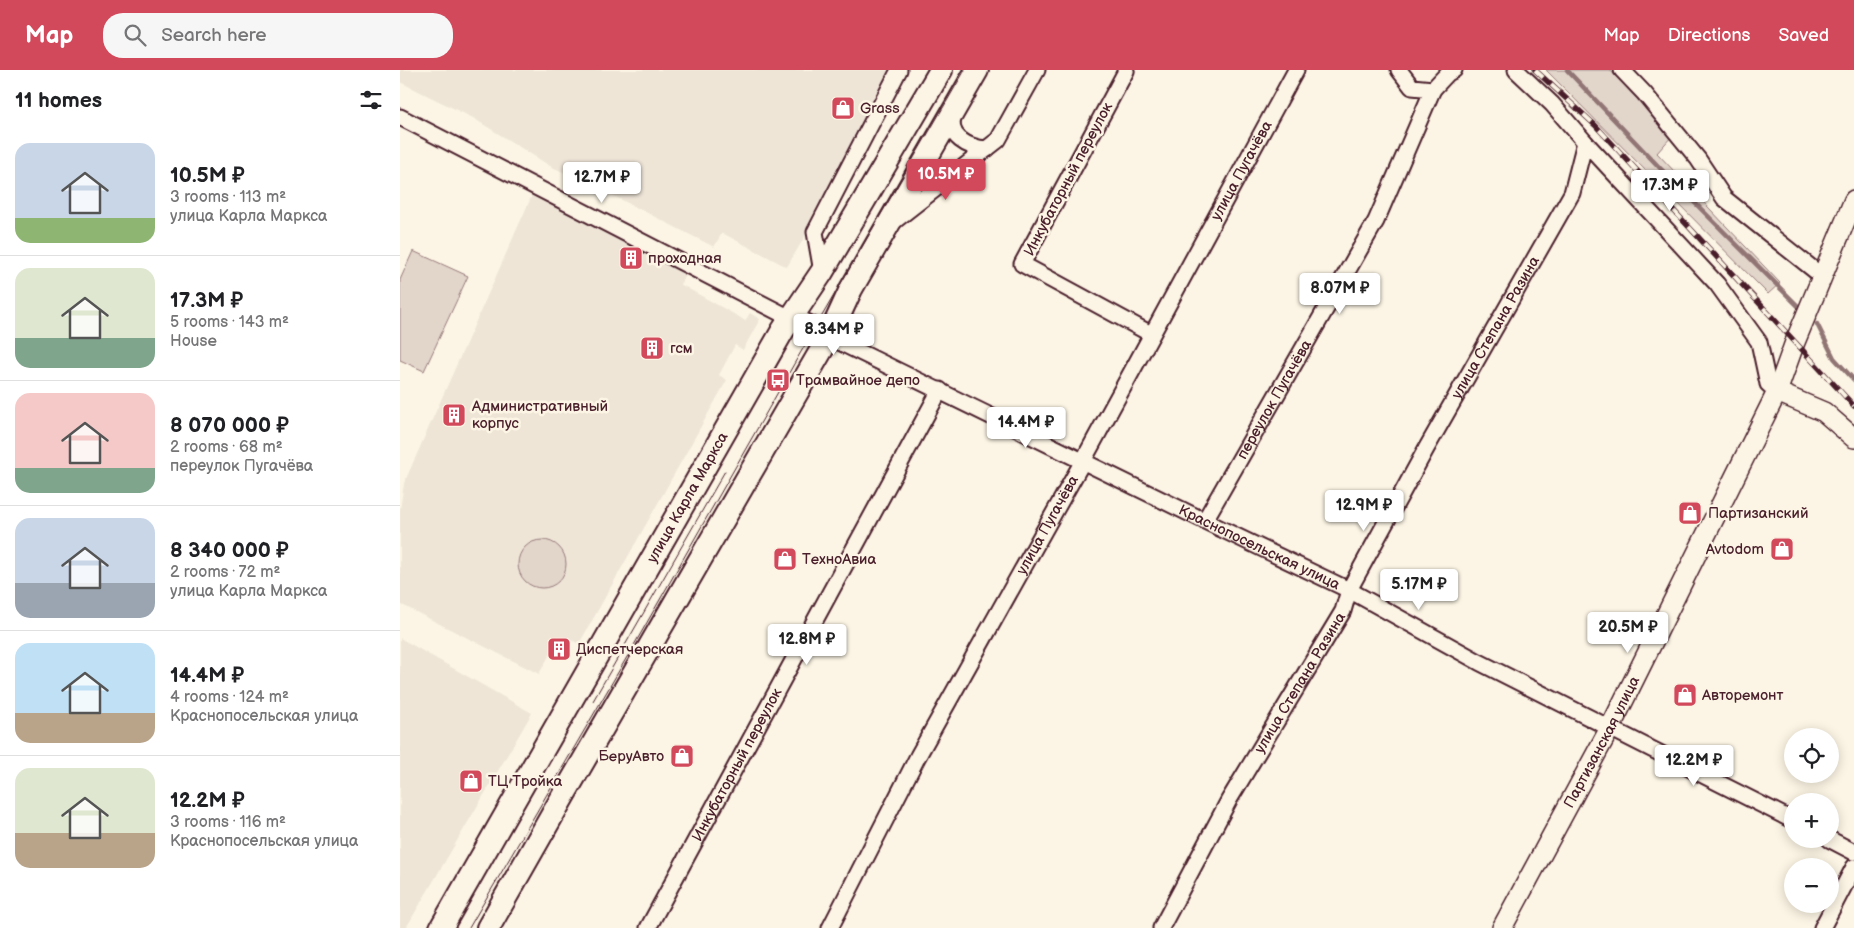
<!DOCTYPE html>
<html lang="en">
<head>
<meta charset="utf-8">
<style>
	:root { --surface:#fff; --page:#f6f6f6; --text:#202124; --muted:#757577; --line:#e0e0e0; --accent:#d1495b }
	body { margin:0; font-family:"Balsamiq Sans",sans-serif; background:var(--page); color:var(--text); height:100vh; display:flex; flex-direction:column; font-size:19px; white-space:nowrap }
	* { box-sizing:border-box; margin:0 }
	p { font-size:16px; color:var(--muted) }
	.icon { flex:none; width:28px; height:28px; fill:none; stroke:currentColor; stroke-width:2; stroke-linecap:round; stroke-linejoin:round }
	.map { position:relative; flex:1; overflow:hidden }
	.details { display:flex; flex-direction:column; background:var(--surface); width:400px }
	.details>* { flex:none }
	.controls { position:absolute; left:1384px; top:658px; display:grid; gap:10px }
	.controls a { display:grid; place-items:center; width:55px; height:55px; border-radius:50%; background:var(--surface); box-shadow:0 2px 12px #0003; font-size:25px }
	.price { position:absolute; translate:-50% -42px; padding:0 11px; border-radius:5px; background:#fff; color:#222; font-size:16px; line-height:32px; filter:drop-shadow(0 1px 2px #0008) }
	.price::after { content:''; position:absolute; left:50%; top:30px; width:15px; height:11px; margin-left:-8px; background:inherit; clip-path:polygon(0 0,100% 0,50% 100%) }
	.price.active { background:var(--accent); color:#fff }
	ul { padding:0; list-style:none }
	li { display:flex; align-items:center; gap:15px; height:125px; padding:0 15px }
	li+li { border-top:1px solid var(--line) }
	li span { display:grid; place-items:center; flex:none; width:140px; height:100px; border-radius:15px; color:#555 }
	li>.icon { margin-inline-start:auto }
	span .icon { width:60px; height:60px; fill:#fffc; stroke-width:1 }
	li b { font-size:21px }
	h2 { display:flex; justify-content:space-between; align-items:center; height:60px; padding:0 15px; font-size:21px }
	header { display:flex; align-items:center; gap:30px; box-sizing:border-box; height:70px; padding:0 25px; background:var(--accent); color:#fff }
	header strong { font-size:24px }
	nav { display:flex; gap:28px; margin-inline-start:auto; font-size:18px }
	.search { width:350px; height:45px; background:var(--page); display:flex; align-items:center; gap:12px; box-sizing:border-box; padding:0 18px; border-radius:20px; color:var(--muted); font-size:19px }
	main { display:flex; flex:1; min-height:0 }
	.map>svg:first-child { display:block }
</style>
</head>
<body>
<header>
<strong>Map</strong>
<div class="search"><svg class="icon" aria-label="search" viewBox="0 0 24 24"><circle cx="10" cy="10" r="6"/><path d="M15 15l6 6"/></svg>Search here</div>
<nav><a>Map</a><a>Directions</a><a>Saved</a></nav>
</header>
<main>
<section class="details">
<h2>11 homes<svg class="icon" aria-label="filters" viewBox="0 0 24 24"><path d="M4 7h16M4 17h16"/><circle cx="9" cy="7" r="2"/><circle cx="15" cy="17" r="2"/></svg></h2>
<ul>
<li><span style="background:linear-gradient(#c9d6e8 75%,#8fb573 0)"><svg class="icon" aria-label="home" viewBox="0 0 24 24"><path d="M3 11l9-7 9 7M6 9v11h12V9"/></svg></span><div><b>10.5M ₽</b><p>3 rooms · 113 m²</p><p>улица Карла Маркса</p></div></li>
<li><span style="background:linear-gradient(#dfe7d0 70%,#7fa58c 0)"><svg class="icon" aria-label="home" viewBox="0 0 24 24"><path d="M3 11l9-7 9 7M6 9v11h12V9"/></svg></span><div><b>17.3M ₽</b><p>5 rooms · 143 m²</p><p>House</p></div></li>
<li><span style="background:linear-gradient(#f6c9c9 75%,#7fa58c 0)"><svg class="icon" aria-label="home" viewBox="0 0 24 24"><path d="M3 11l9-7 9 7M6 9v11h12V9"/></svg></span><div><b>8 070 000 ₽</b><p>2 rooms · 68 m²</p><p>переулок Пугачёва</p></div></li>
<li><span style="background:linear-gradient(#c9d6e8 65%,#9aa5b1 0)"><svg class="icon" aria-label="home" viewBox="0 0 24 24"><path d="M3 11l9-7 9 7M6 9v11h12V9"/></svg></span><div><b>8 340 000 ₽</b><p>2 rooms · 72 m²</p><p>улица Карла Маркса</p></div></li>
<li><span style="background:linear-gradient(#bfe0f5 70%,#b9a48a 0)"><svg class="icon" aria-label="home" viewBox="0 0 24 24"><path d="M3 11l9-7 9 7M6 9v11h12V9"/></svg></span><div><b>14.4M ₽</b><p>4 rooms · 124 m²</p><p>Краснопосельская улица</p></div></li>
<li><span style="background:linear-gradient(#dfe7d0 65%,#b9a48a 0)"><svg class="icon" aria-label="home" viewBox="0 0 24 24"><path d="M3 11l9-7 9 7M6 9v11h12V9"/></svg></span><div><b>12.2M ₽</b><p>3 rooms · 116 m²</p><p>Краснопосельская улица</p></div></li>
</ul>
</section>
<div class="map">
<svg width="1454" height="858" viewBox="0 0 1454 858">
	<rect width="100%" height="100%" fill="#fcf5e5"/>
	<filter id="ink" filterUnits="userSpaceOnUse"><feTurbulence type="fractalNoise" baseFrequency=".02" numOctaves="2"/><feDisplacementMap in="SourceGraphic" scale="10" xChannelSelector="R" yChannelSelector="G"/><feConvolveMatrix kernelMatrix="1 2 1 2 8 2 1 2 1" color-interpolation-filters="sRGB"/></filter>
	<g filter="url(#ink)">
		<g fill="#eee5d7">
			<path d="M0 0H493L423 136 387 197 322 163 314 177 210 124 150 96 73 48 0 12Z"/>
			<path d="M133 123 272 196 286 206 280 214 341 248 345 251 350 243 360 249 343 280 335 275 319 305 327 310 179 574 172 570 168 575 158 570 139 604 0 534V439L4 413Z"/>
			<path d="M0 568 132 643 6 858H0Z"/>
		</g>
		<g fill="#e2d5ca" stroke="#967a7a">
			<path d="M1146 0H1210L1272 66 1257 83 1380 213 1368 224Z"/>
			<path d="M13 181 68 206 24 301 0 290V210Z"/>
			<circle cx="142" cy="494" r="24"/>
		</g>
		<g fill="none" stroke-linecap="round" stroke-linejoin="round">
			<g stroke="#917474" stroke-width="4.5">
				<path d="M1167 0 1260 98 1398 236"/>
				<path d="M1417 254 1434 288 1454 310"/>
			</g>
			<g stroke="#4a1f2b" stroke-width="19">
				<g id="minor">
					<path d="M725 0 726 1 622 194 751 264"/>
					<path d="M999 0 1012 17 1033 19 1048 3 1054 0"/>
					<path d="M1116 0 1152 34 1185 72 1317 214 1359 272 1368 314 1377 322"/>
					<path d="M1222 0 1244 23 1298 89 1324 128 1423 207"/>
					<path d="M554 44C545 67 569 78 587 79"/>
					<path d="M0 47 390 248"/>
					<path d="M493 152 598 70 637 0"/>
					<path d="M422 202 415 162 499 0"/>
					<path id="s1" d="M429 267 813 455 949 520 1079 592 1392 750"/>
					<path id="s2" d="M805 450 976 151 1033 19"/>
					<path d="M1429 769 1454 782"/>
					<path id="s3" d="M248 858 540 320"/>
					<path id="s4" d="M430 858 518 686 683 391 896 0"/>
					<path id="s5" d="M761 858 829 730 943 541 949 520 1026 379 1172 123 1185 72"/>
					<path d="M1422 858 1454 797"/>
				</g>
			</g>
			<g stroke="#4a1f2b" stroke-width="22">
				<g id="tertiary">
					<path d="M1377 322 1424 342 1454 368"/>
					<path id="s6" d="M1102 858 1210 658 1377 322 1395 272 1454 130"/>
				</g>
			</g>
			<g stroke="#4a1f2b" stroke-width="26">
				<g id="primary">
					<path d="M390 248 429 267"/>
					<path id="s7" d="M41 858 383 260 422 202 541 0"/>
					<path d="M88 858 166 721 429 267 451 219 577 0"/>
				</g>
			</g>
			<use href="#minor" stroke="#fcf5e5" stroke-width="15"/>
			<use href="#tertiary" stroke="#fcf5e5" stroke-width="19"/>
			<use href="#primary" stroke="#fcf5e5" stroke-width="22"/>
			<g stroke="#4a1f2b" stroke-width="1">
				<path d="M193 631 325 401"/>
				<path d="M69 858 241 563 394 294 565 0"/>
			</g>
			<g stroke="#4a1f2b" stroke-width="5.5">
				<path id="rail" d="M1135 0 1195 55 1454 336"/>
			</g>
			<use href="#rail" stroke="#fcf5e5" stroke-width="4" stroke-dasharray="11" stroke-linecap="butt"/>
		</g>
	</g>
	<defs>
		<g id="shop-square" transform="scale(1.25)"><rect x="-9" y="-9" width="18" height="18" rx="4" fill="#d1495b" stroke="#fcf5e5"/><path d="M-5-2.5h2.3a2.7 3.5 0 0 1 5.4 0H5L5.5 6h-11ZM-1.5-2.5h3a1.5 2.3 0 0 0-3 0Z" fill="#fff"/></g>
		<g id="building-square" transform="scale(1.25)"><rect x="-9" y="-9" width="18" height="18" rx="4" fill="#d1495b" stroke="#fcf5e5"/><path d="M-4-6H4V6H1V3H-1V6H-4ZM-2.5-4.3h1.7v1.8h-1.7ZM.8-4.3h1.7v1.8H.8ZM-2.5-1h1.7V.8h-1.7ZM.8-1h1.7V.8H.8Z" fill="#fff"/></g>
		<g id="bus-square" transform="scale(1.25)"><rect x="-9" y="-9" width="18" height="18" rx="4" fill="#d1495b" stroke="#fcf5e5"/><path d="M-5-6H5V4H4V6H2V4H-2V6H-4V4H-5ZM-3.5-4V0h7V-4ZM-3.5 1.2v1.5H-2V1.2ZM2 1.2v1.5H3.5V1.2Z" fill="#fff"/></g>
	</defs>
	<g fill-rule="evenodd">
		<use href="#shop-square" x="443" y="38"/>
		<use href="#building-square" x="231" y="188"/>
		<use href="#building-square" x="252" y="278"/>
		<use href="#bus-square" x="378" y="310"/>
		<use href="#building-square" x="54" y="345"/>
		<use href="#shop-square" x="1290" y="443"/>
		<use href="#shop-square" x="1382" y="479"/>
		<use href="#shop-square" x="385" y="489"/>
		<use href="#building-square" x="159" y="579"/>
		<use href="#shop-square" x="1285" y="625"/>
		<use href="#shop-square" x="282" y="686"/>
		<use href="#shop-square" x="71" y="711"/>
	</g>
	<g text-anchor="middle" stroke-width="5" stroke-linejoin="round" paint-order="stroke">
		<g font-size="15" fill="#4a1f2b" stroke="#fcf5e5" text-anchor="start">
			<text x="460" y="43">Grass</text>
			<text x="248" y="193">проходная</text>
			<text x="270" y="283">гсм</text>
			<text x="396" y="315">Трамвайное депо</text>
			<text x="72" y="341">Административный<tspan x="72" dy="17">корпус</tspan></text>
			<text x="1308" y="448">Партизанский</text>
			<text x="1364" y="484" text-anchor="end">Avtodom</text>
			<text x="402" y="494">ТехноАвиа</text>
			<text x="176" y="584">Диспетчерская</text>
			<text x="1302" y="630">Авторемонт</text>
			<text x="264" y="691" text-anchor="end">БеруАвто</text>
			<text x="88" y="716">ТЦ Тройка</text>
		</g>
		<g font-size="15" fill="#4a1f2b" stroke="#fcf5e5">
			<text dy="5" stroke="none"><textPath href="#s4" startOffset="862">улица Пугачёва</textPath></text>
			<text transform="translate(668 109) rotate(-62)" y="5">Инкубаторный переулок</text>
			<text dy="5" stroke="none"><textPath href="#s5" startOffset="688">улица Степана Разина</textPath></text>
			<text dy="5" stroke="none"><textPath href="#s2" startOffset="139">переулок Пугачёва</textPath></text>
			<text dy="5" stroke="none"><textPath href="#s7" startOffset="496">улица Карла Маркса</textPath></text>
			<text dy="5" stroke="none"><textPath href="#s4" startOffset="458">улица Пугачёва</textPath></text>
			<text dy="5" stroke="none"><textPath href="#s1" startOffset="479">Краснопосельская улица</textPath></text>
			<text dy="5" stroke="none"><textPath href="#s5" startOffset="282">улица Степана Разина</textPath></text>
			<text dy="5" stroke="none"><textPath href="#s6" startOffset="211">Партизанская улица</textPath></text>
			<text dy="5" stroke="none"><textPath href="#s3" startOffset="186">Инкубаторный переулок</textPath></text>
		</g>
	</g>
</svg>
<div class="controls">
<a><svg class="icon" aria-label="locate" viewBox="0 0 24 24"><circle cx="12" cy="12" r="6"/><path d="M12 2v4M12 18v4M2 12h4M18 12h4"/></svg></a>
<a>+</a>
<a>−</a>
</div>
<b class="price active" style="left:546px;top:131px">10.5M ₽</b>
<b class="price" style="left:202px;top:134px">12.7M ₽</b>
<b class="price" style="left:1270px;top:142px">17.3M ₽</b>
<b class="price" style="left:940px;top:245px">8.07M ₽</b>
<b class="price" style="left:434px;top:286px">8.34M ₽</b>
<b class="price" style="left:626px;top:379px">14.4M ₽</b>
<b class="price" style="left:964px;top:462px">12.9M ₽</b>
<b class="price" style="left:1019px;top:541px">5.17M ₽</b>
<b class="price" style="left:1228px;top:584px">20.5M ₽</b>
<b class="price" style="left:407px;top:596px">12.8M ₽</b>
<b class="price" style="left:1294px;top:717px">12.2M ₽</b>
</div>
</main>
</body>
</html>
